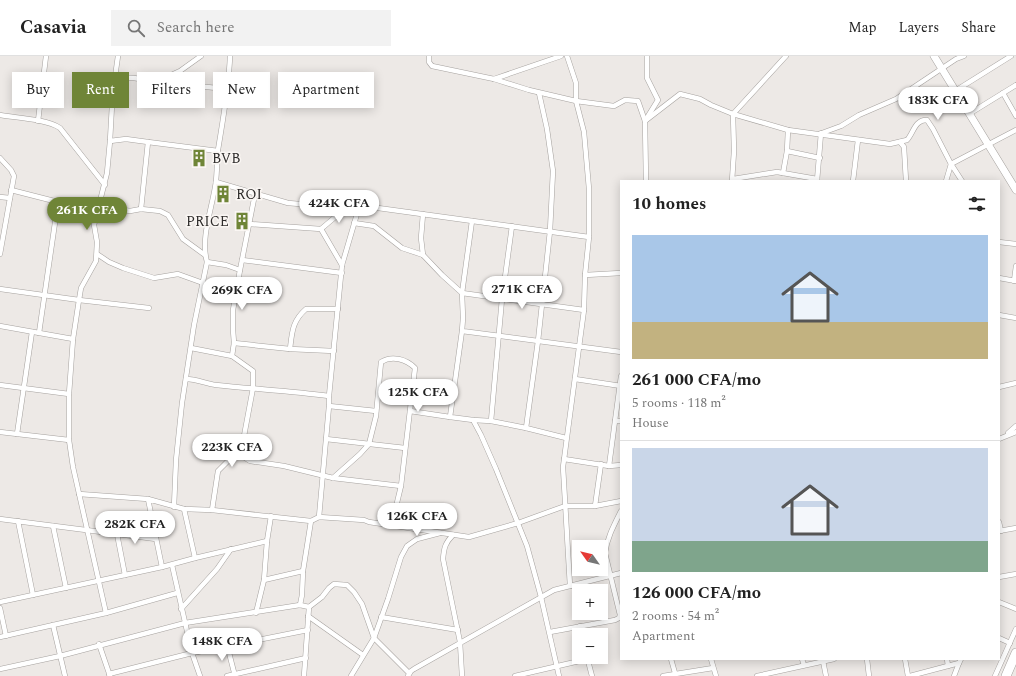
<!DOCTYPE html>
<html lang="en">
<head>
<meta charset="utf-8">
<style>
	:root { --surface:#fff; --page:#f2f2f2; --text:#222; --muted:#767676; --line:#e0e0e0; --accent:#6f8537 }
	body { margin:0; font-family:Spectral,serif; background:var(--page); color:var(--text); height:100vh; display:flex; flex-direction:column; font-size:15px; white-space:nowrap }
	* { box-sizing:border-box; margin:0 }
	p { font-size:13px; color:var(--muted) }
	.icon { flex:none; width:22px; height:22px; fill:none; stroke:currentColor; stroke-width:2; stroke-linecap:round; stroke-linejoin:round }
	.map { position:relative; flex:1; overflow:hidden }
	.panel { position:absolute; left:620px; top:124px; width:380px; height:480px; display:flex; flex-direction:column; background:var(--surface); border-radius:0px; box-shadow:0 2px 10px #0003 }
	.panel>* { flex:none }
	.guide { position:absolute; left:12px; top:16px; width:380px; height:36px; display:flex; gap:8px }
	.needle { width:26px; rotate:304deg }
	.controls { position:absolute; left:572px; top:484px; display:grid; gap:8px }
	.controls a { display:grid; place-items:center; width:36px; height:36px; border-radius:0px; background:var(--surface); box-shadow:0 2px 10px #0003; font-size:20px }
	.price { position:absolute; translate:-50% -34px; padding:0 9px; border-radius:14px; background:#fff; color:#222; font-size:13px; line-height:26px; filter:drop-shadow(0 1px 2px #0008) }
	.price::after { content:''; position:absolute; left:50%; top:24px; width:12px; height:9px; margin-left:-6px; background:inherit; clip-path:polygon(0 0,100% 0,50% 100%) }
	.price.current { background:var(--accent); color:#fff }
	ul { padding:0; list-style:none }
	li { display:grid; align-content:center; gap:8px; height:212px; padding:0 12px }
	li+li { border-top:1px solid var(--line) }
	li span { display:grid; place-items:center; height:124px; border-radius:0px; color:#555 }
	li>.icon { margin-inline-start:auto }
	span .icon { width:72px; height:72px; fill:#fffc; stroke-width:1 }
	li b { font-size:17px }
	h2 { display:flex; justify-content:space-between; align-items:center; height:48px; padding:0 12px; font-size:17px }
	.pill { padding:0 14px; border-radius:0px; background:var(--surface); box-shadow:0 2px 10px #0003; font-size:14px; line-height:36px }
	.pill.current { background:var(--accent); color:#fff }
	header { display:flex; align-items:center; gap:24px; box-sizing:border-box; height:56px; padding:0 20px; background:var(--surface); border-bottom:1px solid var(--line) }
	header strong { font-size:19px }
	nav { display:flex; gap:22px; margin-inline-start:auto; font-size:14px }
	.search { width:280px; height:36px; background:var(--page); display:flex; align-items:center; gap:10px; box-sizing:border-box; padding:0 14px; border-radius:0px; color:var(--muted); font-size:15px }
	.map>svg:first-child { display:block }
</style>
</head>
<body>
<header>
<strong>Casavia</strong>
<div class="search"><svg class="icon" aria-label="search" viewBox="0 0 24 24"><circle cx="10" cy="10" r="6"/><path d="M15 15l6 6"/></svg>Search here</div>
<nav><a>Map</a><a>Layers</a><a>Share</a></nav>
</header>
<div class="map">
<svg width="1016" height="620" viewBox="0 0 1016 620">
	<rect width="100%" height="100%" fill="#ede9e6"/>
	<g fill="none" stroke-linecap="round" stroke-linejoin="round">
		<g stroke="#a6a29f" stroke-width="5.5">
			<g id="street">
				<path d="M118 0 115 21 134 22 156 26"/>
				<path d="M201 0 180 15 156 26 227 33"/>
				<path d="M429 0V6L432 10 494 23 529 34 576 45 614 50 625 44 638 45 645 65 680 38 700 43 711 49 733 58 788 74 890 88 907 84C913 78 915 63 927 64L933 73 951 108 962 125"/>
				<path d="M567 0 576 27V45L584 76 589 133V181L585 219 584 254 563 411 570 530"/>
				<path d="M494 23 561 0"/>
				<path d="M955 35 1011 0"/>
				<path d="M539 37 547 73 553 115 550 175 538 285 526 372 566 382"/>
				<path d="M1003 37 1016 60"/>
				<path d="M969 58 1016 29"/>
				<path d="M0 59C17 62 46 63 60 72L105 129"/>
				<path d="M38 65 46 0"/>
				<path d="M822 77 841 70 859 59 896 43 956 3 964 0"/>
				<path d="M110 85 126 83 148 86 141 153"/>
				<path d="M148 86 218 95"/>
				<path d="M900 86 904 91 906 125"/>
				<path d="M787 95 788 74"/>
				<path d="M0 102 11 114 14 120 0 198"/>
				<path d="M783 117 787 95 820 102"/>
				<path d="M733 123 777 116 817 123"/>
				<path d="M646 125 645 65 658 44 647 22V0"/>
				<path d="M732 125 734 95 733 58 786 0"/>
				<path d="M817 125 821 77"/>
				<path d="M853 125 858 84"/>
				<path d="M946 125 951 108 1016 74"/>
				<path d="M216 126 288 147 323 150 378 152 589 181"/>
				<path d="M11 134 58 146 99 150 130 155 141 153 160 155 168 159 183 183 205 199"/>
				<path d="M0 141 10 142"/>
				<path d="M423 158 421 182 423 199 442 219 462 237 584 254"/>
				<path d="M472 165 462 237 463 262 462 275 621 296"/>
				<path d="M354 167 374 170 402 192 423 199"/>
				<path d="M249 168 321 173 347 151"/>
				<path d="M321 173 342 209"/>
				<path d="M999 186 1016 188"/>
				<path d="M97 198 109 206 123 212 154 222 178 218 203 227"/>
				<path d="M242 204 342 217"/>
				<path d="M207 206 226 209 240 214 233 254V274L234 287 232 300 253 315V332L241 396 242 400"/>
				<path d="M240 214 255 138"/>
				<path d="M585 219 621 217"/>
				<path d="M999 222 1016 225"/>
				<path d="M1014 225 1016 210"/>
				<path d="M0 233 79 244 149 252"/>
				<path d="M999 259 1016 262"/>
				<path d="M0 270 73 283"/>
				<path d="M462 275 450 361 473 364 481 379 496 413 527 490 541 541 559 620"/>
				<path d="M39 277 58 146"/>
				<path d="M234 287 290 293 334 295"/>
				<path d="M191 292 232 300"/>
				<path d="M290 293C292 277 292 265 306 253H338"/>
				<path d="M186 323C197 323 206 328 216 329 253 333 291 335 329 340"/>
				<path d="M575 323 621 330"/>
				<path d="M0 329 69 338"/>
				<path d="M999 331 1016 327"/>
				<path d="M329 350 376 355"/>
				<path d="M410 355 450 361"/>
				<path d="M473 364 491 365 526 372"/>
				<path d="M491 365 502 243 512 170"/>
				<path d="M615 365H621"/>
				<path d="M0 376 69 384"/>
				<path d="M1008 377 1016 370"/>
				<path d="M17 378 32 276"/>
				<path d="M326 383 405 392"/>
				<path d="M999 383 1016 376"/>
				<path d="M564 403 609 410 621 409"/>
				<path d="M609 410 621 320"/>
				<path d="M333 422 360 398 369 388 376 360 381 306C392 299 406 303 415 312L401 430 395 455"/>
				<path d="M79 438 148 443"/>
				<path d="M595 450 601 408"/>
				<path d="M174 451 176 404 182 347 194 269 207 206C200 181 213 150 216 125 217 115 217 104 218 94 223 63 229 31 230 0"/>
				<path d="M184 453 195 502"/>
				<path d="M212 454 218 415 231 402 242 400 250 405 284 410 333 422 401 430"/>
				<path d="M319 461 329 350V340L342 209 359 151"/>
				<path d="M0 463 156 483"/>
				<path d="M18 465 33 539"/>
				<path d="M999 466 1001 475"/>
				<path d="M53 470 66 532"/>
				<path d="M999 475 1016 472"/>
				<path d="M117 478 125 519"/>
				<path d="M453 479C445 487 444 492 443 503L460 586 462 620"/>
				<path d="M172 509 192 597 200 620"/>
				<path d="M162 511 148 443 184 453 212 454 311 465 319 461 364 464 369 466 469 481 518 467 565 450H595L621 445"/>
				<path d="M999 521 1016 518"/>
				<path d="M264 524 303 515"/>
				<path d="M0 546 162 511 195 502 267 485"/>
				<path d="M999 546 1016 553"/>
				<path d="M300 549 302 539 303 515 311 465"/>
				<path d="M309 551 322 541 329 532 334 528 347 529 354 536 362 548 374 582 409 617"/>
				<path d="M0 552 6 580"/>
				<path d="M181 553 217 513 231 493"/>
				<path d="M106 557 73 411 69 384V338L73 283 79 244 81 232 96 205 97 186 94 169 107 117 110 85 113 31 115 21"/>
				<path d="M256 557 264 524 267 485 271 460"/>
				<path d="M308 560 363 599"/>
				<path d="M381 561 458 574"/>
				<path d="M53 569 65 620"/>
				<path d="M580 570 582 579"/>
				<path d="M550 576 615 564 619 562 620 559 605 497C607 482 614 469 621 455"/>
				<path d="M0 581 106 557 177 537"/>
				<path d="M999 582 1010 587"/>
				<path d="M99 588 110 620"/>
				<path d="M227 589 235 620"/>
				<path d="M587 601 592 620"/>
				<path d="M671 603 675 617"/>
				<path d="M711 603 716 620"/>
				<path d="M802 603 804 609"/>
				<path d="M867 603 869 620"/>
				<path d="M905 603 908 620"/>
				<path d="M947 603 948 610"/>
				<path d="M823 605 826 620"/>
				<path d="M0 613 60 600 185 567 300 549 309 551 304 620"/>
				<path d="M109 618 192 597 308 574"/>
				<path d="M227 620 306 602"/>
				<path d="M351 620 374 582 388 543 401 501 407 490 417 483 440 477"/>
				<path d="M408 620 411 615 414 613 554 534 621 517"/>
				<path d="M515 620 588 603"/>
				<path d="M663 620 713 612"/>
				<path d="M757 620 834 603"/>
				<path d="M910 620 959 607 961 603"/>
				<path d="M954 620 959 607"/>
				<path d="M995 620 1016 573"/>
			</g>
		</g>
		<g stroke="#a6a29f" stroke-width="8">
			<path id="secondary" d="M934 0 1016 134"/>
		</g>
		<g stroke="#a6a29f" stroke-width="10">
			<path id="highway" d="M1006 620 1016 597"/>
		</g>
		<use href="#street" stroke="#fff" stroke-width="4.5"/>
		<use href="#secondary" stroke="#fff" stroke-width="7"/>
		<use href="#highway" stroke="#fff" stroke-width="9"/>
	</g>
	<defs>
		<g id="building-bare" transform="scale(1.38)"><path d="M-4-6H4V6H1V3H-1V6H-4ZM-2.5-4.3h1.7v1.8h-1.7ZM.8-4.3h1.7v1.8H.8ZM-2.5-1h1.7V.8h-1.7ZM.8-1h1.7V.8H.8Z" fill="#6f8537" stroke="#faf6f3" stroke-width="2.5" paint-order="stroke"/></g>
	</defs>
	<g fill-rule="evenodd">
		<use href="#building-bare" x="199" y="102"/>
		<use href="#building-bare" x="223" y="138"/>
		<use href="#building-bare" x="242" y="165"/>
	</g>
	<g text-anchor="middle" stroke-width="3" stroke-linejoin="round" paint-order="stroke">
		<g font-size="14" fill="#2e2c2b" stroke="#faf6f3" text-anchor="start">
			<text x="212" y="107">BVB</text>
			<text x="236" y="143">ROI</text>
			<text x="229" y="170" text-anchor="end">PRICE</text>
		</g>
	</g>
</svg>
<div class="controls">
<a><svg class="needle" viewBox="-14 -14 28 28"><path d="M0-13l5 13h-10z" fill="#e53935"/><path d="M0 13l5-13h-10z" fill="#767676"/></svg></a>
<a>+</a>
<a>−</a>
</div>
<b class="price" style="left:938px;top:65px">183K CFA</b>
<b class="price" style="left:339px;top:168px">424K CFA</b>
<b class="price current" style="left:87px;top:175px">261K CFA</b>
<b class="price" style="left:522px;top:254px">271K CFA</b>
<b class="price" style="left:242px;top:255px">269K CFA</b>
<b class="price" style="left:418px;top:357px">125K CFA</b>
<b class="price" style="left:232px;top:412px">223K CFA</b>
<b class="price" style="left:417px;top:481px">126K CFA</b>
<b class="price" style="left:135px;top:489px">282K CFA</b>
<b class="price" style="left:222px;top:606px">148K CFA</b>
<div class="guide">
<a class="pill">Buy</a>
<a class="pill current">Rent</a>
<a class="pill">Filters</a>
<a class="pill">New</a>
<a class="pill">Apartment</a>
</div>
<section class="panel">
<h2>10 homes<svg class="icon" aria-label="filters" viewBox="0 0 24 24"><path d="M4 7h16M4 17h16"/><circle cx="9" cy="7" r="2"/><circle cx="15" cy="17" r="2"/></svg></h2>
<ul>
<li><span style="background:linear-gradient(#a9c7e8 70%,#c2b280 0)"><svg class="icon" aria-label="home" viewBox="0 0 24 24"><path d="M3 11l9-7 9 7M6 9v11h12V9"/></svg></span><div><b>261 000 CFA/mo</b><p>5 rooms · 118 m²</p><p>House</p></div></li>
<li><span style="background:linear-gradient(#c9d6e8 75%,#7fa58c 0)"><svg class="icon" aria-label="home" viewBox="0 0 24 24"><path d="M3 11l9-7 9 7M6 9v11h12V9"/></svg></span><div><b>126 000 CFA/mo</b><p>2 rooms · 54 m²</p><p>Apartment</p></div></li>
</ul>
</section>
</div>
</body>
</html>
